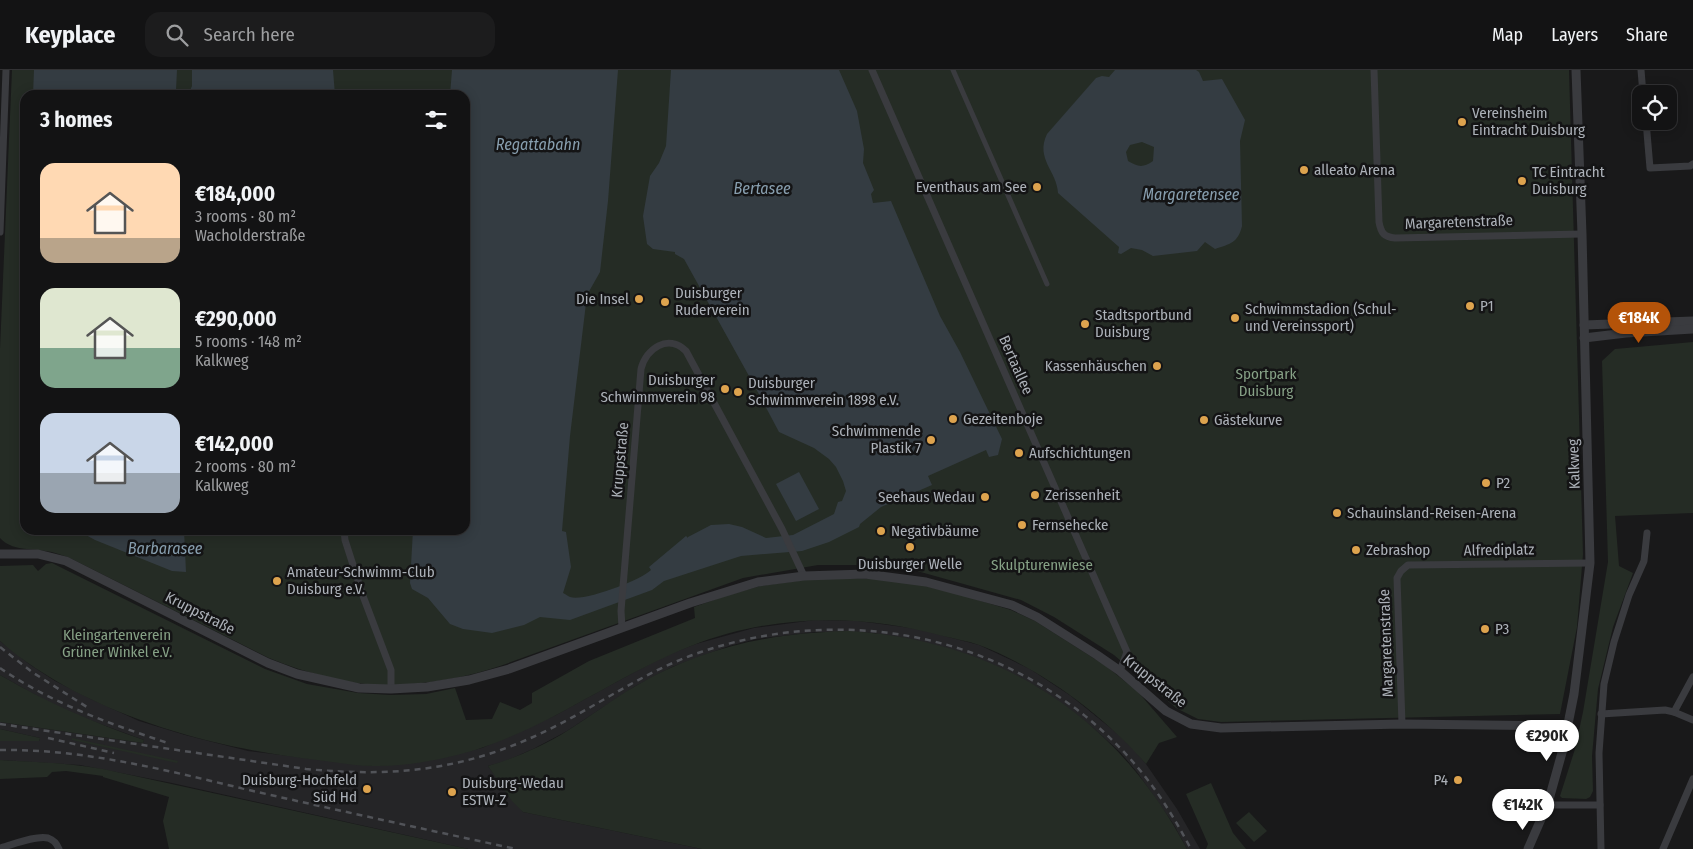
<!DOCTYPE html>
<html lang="en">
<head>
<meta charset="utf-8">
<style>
	:root { --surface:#131314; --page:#1c1c1d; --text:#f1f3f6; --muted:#9d9ea0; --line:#323234; --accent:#b45309 }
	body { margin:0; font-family:"Fira Sans Condensed",sans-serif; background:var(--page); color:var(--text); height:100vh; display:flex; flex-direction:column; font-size:19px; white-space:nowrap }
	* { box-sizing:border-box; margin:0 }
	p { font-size:16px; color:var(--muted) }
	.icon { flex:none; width:28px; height:28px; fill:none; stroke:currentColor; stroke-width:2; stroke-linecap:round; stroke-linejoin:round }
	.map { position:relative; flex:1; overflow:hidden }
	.side { position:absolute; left:20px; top:20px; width:450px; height:445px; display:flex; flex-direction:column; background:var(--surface); border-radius:15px; box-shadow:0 2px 12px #0003,0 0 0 1px var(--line) }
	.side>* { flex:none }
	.fabs { position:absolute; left:1632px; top:15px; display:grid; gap:10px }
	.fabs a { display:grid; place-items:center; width:45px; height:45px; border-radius:10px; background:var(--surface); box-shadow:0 2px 12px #0003,0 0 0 1px var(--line); font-size:25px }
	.price { position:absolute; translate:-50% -42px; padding:0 11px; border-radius:18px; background:#fff; color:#222; font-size:16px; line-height:32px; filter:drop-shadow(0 1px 2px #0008) }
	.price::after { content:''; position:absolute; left:50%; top:30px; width:15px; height:11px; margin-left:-8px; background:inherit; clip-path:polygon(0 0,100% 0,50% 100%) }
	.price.active { background:var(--accent); color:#fff }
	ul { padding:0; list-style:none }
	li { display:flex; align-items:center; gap:15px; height:125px; padding:0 20px }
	li span { display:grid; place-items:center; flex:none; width:140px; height:100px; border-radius:15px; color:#555 }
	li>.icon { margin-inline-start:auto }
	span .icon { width:60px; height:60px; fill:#fffc; stroke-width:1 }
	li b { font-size:21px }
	h2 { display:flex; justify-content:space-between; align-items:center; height:60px; padding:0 20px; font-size:21px }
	header { display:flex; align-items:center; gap:30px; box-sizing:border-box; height:70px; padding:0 25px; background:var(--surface); border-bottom:1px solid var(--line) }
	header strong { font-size:24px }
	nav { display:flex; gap:28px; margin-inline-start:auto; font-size:18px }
	.search { width:350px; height:45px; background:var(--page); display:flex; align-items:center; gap:12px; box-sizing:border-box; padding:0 18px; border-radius:15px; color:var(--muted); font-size:19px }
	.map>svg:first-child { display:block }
</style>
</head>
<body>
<header>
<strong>Keyplace</strong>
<div class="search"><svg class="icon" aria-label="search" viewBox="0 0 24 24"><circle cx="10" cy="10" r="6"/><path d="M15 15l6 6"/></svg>Search here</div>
<nav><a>Map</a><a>Layers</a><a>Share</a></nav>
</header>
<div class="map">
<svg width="1693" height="779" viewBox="0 0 1693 779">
	<rect width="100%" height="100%" fill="#19191a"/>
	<path fill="#252527" d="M815 550 858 551 918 559 979 575 1030 599 1071 626 1129 673 1146 694 1177 739 1200 779H1187L1174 755 1137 702 1120 682 1091 656 1039 618 875 563 815 562 756 569 729 576 672 597 634 617 567 661 533 679 506 691 488 696 523 742 702 779H468L172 713 80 695 0 690V671H39L40 668 0 659V652L143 673 144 670 84 648 46 631 0 605V571L29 594 55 611 91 629 139 651 185 665 248 681 373 696 432 690 482 678 556 645 629 605 667 585 696 574 754 558Z"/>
	<g fill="#252c25" fill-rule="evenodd">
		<path d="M12 0H1569L1583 484 1577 557 1560 644 1221 652 1198 649 1176 638 1114 585 1054 547 1021 530 917 501 868 495H818L743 508 500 596C470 606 441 612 410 614 403 615 395 616 387 616 346 614 306 603 269 588L72 489C63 485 54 482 45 481 29 478 12 481 0 468V279ZM25 25H465V460H25Z"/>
		<path d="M1693 272V443L1615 446 1619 496 1633 503 1613 557 1598 619 1592 686 1593 721 1590 727 1586 729 1562 728 1560 726 1575 679 1583 642 1608 492 1602 291 1615 279Z"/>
		<path d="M52 493 265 599 307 614 358 623 390 625 426 624 455 618 466 650 492 649 500 632 520 640 532 633V623L589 591 695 548 694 537 728 525 760 516 804 510 832 508 883 509 917 514 958 524 1011 540 1035 551 1106 596 1138 622 1177 667 1159 673 1146 694C1104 645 1040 598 979 575 968 571 955 569 943 566 861 543 771 544 691 576 620 604 557 652 484 677 453 688 406 697 373 696 355 696 336 692 317 690 232 680 149 660 72 620 47 606 22 591 0 571V496L33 495 38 501 46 494Z"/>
		<path d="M848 561C999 570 1116 645 1187 779H702L523 742 512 731 488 696C515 688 543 676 567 661 590 647 611 630 634 617 702 577 770 563 848 561Z"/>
		<path d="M0 605C46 632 94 653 144 670L143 673 0 652Z"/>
		<path d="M0 659 40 668 39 671H0Z"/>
		<path d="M72 668 178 691 177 693 72 670Z"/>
		<path d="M0 690C35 692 69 693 103 699L468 779H169L163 751 169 727 103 707V706L66 701 52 702 47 707 0 709Z"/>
		<path d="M1211 713 1233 763 1246 779H1206L1208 774 1186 724Z"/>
		<path d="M1249 742 1267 761 1254 772 1236 753Z"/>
	</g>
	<g fill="#343c42" fill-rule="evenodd">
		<path d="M34 0H177L176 20 179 25H33Z"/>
		<path d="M192 0H333L335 25H188L192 16Z"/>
		<path d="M452 0H618L608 131 600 202 587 225 570 366 562 461 566 462 571 497 563 523C566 524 567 526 570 527 584 532 641 510 651 500L649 497 686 466 688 468V467L711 455 729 454 742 457 766 468 793 465 834 444 838 432 842 431 846 421 843 411 836 397 829 389 814 378 779 362 754 315 684 189 675 184V182L653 179 647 174 643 146 650 106 659 93 666 76 671 0H839L857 41 864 79 863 93 874 120 871 124 873 133 891 131 940 246 960 282 1002 369 998 385 989 387 986 380 928 406 932 415 881 437 860 454 859 457 829 472 802 481 741 486 664 511 652 520 570 550 540 547 524 555 492 563 463 559 450 554 428 528 412 519 410 513 413 460H465V25H450Z"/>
		<path d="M1115 0H1196L1199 2 1203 11 1222 9 1245 50 1240 71 1242 156C1238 173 1230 174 1215 179L1205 172 1197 181 1153 186 1142 180 1131 178 1121 184 1118 183 1119 177 1058 123C1057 101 1035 89 1047 64L1096 8 1102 6 1109 7ZM1142 72 1154 77 1153 91C1143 98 1138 97 1128 91L1126 82 1130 75Z"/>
		<path d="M25 248V383C19 339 20 292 25 248Z"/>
		<path d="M799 402 819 439 796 451 776 414Z"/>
		<path d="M77 460H184L186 502 172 501 95 470Z"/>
	</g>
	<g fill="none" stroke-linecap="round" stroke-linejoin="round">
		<path stroke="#3a3b3f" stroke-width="5" d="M953 0 1047 214"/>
		<g stroke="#3a3b3f" stroke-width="7">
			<path d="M872 0 1127 582 1120 601"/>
			<path d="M1374 0 1379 152C1381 163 1384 167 1395 168L1582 164"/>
			<path d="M1641 0 1643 24"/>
			<path d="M1646 51 1650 98 1690 96 1693 94"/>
			<path d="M0 162 6 0"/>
			<path d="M344 460 345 470 363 526 391 600V619"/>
			<path d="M622 557 621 541 641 299C646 279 668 263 686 281L782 459 804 506"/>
			<path d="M1693 607 1674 642 1693 650"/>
			<path d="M1601 644 1665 640 1674 642"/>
			<path d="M1402 654 1397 508 1401 501 1408 495 1590 493"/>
			<path d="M1548 733 1555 735H1600"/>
			<path d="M0 778C12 775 36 765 48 768 54 770 57 774 59 779"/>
			<path d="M1601 779 1599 683 1604 614 1614 572 1629 525 1644 491 1647 463"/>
			<path d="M1663 779 1693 709"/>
		</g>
		<g stroke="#3a3b3f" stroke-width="9">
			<path d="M1584 255 1693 251"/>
			<path d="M1584 268 1626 263 1693 259"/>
			<path d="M0 484H38L66 491 268 593 297 604 359 618 391 619 427 617 469 610 509 599 690 533 758 512 804 506 865 504 926 512 1012 535 1037 547 1097 585 1120 601 1166 641 1191 654 1221 658 1402 654 1568 656"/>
			<path d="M1528 779 1548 733 1563 679 1574 624 1590 493 1582 164 1576 0"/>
		</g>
		<g stroke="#515358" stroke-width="2.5" stroke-dasharray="6 5" stroke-linecap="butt">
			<path d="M0 577 32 602 90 639"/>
			<path d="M0 598C51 633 110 654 168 673"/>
			<path d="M0 654 306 699C402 708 472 699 558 655 606 630 650 599 701 582 858 529 1032 571 1139 699 1160 724 1176 751 1191 779"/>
			<path d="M48 668 114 683"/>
			<path d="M0 680C87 679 169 701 253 721 341 741 428 760 516 779"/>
		</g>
	</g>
	<g fill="#dda34e" stroke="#141415" stroke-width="2">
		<circle cx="1462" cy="52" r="5"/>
		<circle cx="1304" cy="100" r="5"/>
		<circle cx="1522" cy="111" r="5"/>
		<circle cx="1037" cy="117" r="5"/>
		<circle cx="639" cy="229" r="5"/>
		<circle cx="665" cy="232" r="5"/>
		<circle cx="1470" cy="236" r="5"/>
		<circle cx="1235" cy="248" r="5"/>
		<circle cx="1085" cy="254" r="5"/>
		<circle cx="1157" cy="296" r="5"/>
		<circle cx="725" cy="319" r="5"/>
		<circle cx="738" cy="322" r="5"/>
		<circle cx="953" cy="349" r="5"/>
		<circle cx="1204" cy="350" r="5"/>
		<circle cx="931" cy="370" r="5"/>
		<circle cx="1019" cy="383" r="5"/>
		<circle cx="1486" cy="413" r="5"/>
		<circle cx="1035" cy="425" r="5"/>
		<circle cx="985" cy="427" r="5"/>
		<circle cx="1337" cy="443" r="5"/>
		<circle cx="1022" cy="455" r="5"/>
		<circle cx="881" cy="461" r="5"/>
		<circle cx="910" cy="477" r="5"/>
		<circle cx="1356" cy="480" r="5"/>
		<circle cx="277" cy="511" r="5"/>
		<circle cx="1485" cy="559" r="5"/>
		<circle cx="1458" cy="710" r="5"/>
		<circle cx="367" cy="719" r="5"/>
		<circle cx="452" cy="722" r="5"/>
	</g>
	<g text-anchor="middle" stroke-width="5" stroke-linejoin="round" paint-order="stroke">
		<g font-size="15" fill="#acb1b8" stroke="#141415" text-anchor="start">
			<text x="1472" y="48">Vereinsheim<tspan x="1472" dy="17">Eintracht Duisburg</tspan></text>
			<text x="1314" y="105">alleato Arena</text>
			<text x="1532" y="107">TC Eintracht<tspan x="1532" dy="17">Duisburg</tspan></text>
			<text x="1027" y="122" text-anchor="end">Eventhaus am See</text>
			<text x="675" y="228">Duisburger<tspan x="675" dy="17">Ruderverein</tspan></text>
			<text x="629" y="234" text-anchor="end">Die Insel</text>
			<text x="1480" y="241">P1</text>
			<text x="1245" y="244">Schwimmstadion (Schul-<tspan x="1245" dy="17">und Vereinssport)</tspan></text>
			<text x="1095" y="250">Stadtsportbund<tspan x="1095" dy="17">Duisburg</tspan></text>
			<text x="1147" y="301" text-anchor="end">Kassenhäuschen</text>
			<text x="715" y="315" text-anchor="end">Duisburger<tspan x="715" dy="17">Schwimmverein 98</tspan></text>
			<text x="748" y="318">Duisburger<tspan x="748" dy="17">Schwimmverein 1898 e.V.</tspan></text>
			<text x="963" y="354">Gezeitenboje</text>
			<text x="1214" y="355">Gästekurve</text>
			<text x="921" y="366" text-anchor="end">Schwimmende<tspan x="921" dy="17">Plastik 7</tspan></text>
			<text x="1029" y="388">Aufschichtungen</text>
			<text x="1496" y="418">P2</text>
			<text x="1045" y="430">Zerissenheit</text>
			<text x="975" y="432" text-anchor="end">Seehaus Wedau</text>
			<text x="1347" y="448">Schauinsland-Reisen-Arena</text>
			<text x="1032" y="460">Fernsehecke</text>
			<text x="891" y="466">Negativbäume</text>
			<text x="1366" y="485">Zebrashop</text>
			<text x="910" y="499" text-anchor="middle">Duisburger Welle</text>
			<text x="287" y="507">Amateur-Schwimm-Club<tspan x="287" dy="17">Duisburg e.V.</tspan></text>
			<text x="1495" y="564">P3</text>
			<text x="357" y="715" text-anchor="end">Duisburg-Hochfeld<tspan x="357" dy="17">Süd Hd</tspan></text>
			<text x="1448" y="715" text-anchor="end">P4</text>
			<text x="462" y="718">Duisburg-Wedau<tspan x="462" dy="17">ESTW-Z</tspan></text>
		</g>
		<g font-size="15" fill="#acb1b8" stroke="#141415">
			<text transform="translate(1459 152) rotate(-2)" y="5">Margaretenstraße</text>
			<text transform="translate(1016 295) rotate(66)" y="5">Bertaallee</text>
			<text transform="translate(620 390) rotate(-85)" y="5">Kruppstraße</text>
			<text transform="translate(1574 394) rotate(-92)" y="5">Kalkweg</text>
			<text transform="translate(1499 480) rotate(-1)" y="5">Alfrediplatz</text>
			<text transform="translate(200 543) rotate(27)" y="5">Kruppstraße</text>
			<text transform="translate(1386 573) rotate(-92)" y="5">Margaretenstraße</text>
			<text transform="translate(1155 611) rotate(38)" y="5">Kruppstraße</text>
		</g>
		<g font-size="15" fill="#86a186" stroke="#141415">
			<text x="1266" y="309">Sportpark<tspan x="1266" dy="17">Duisburg</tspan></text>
			<text x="1042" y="500">Skulpturenwiese</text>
			<text x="117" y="570">Kleingartenverein<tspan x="117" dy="17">Grüner Winkel e.V.</tspan></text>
		</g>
		<g font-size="16" font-style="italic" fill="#889faf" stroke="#141415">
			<text x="538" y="80">Regattabahn</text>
			<text x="762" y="124">Bertasee</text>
			<text x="1191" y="130">Margaretensee</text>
			<text x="165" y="484">Barbarasee</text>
		</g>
	</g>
</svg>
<div class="fabs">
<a><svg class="icon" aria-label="locate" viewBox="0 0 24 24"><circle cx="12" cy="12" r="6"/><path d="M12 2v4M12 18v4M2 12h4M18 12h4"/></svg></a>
</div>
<b class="price active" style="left:1639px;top:274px">€184K</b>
<b class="price" style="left:1547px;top:692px">€290K</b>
<b class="price" style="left:1523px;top:761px">€142K</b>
<section class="side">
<h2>3 homes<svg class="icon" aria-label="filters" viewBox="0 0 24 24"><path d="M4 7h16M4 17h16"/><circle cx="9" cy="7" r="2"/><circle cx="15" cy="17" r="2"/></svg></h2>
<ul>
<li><span style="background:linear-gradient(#ffd9b3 75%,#b9a48a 0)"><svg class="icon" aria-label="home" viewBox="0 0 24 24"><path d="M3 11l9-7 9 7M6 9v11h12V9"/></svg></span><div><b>€184,000</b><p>3 rooms · 80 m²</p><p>Wacholderstraße</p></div></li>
<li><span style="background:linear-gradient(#dfe7d0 60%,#7fa58c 0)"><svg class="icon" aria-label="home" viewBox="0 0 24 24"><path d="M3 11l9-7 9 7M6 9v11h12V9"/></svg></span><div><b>€290,000</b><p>5 rooms · 148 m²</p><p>Kalkweg</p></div></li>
<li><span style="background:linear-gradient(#c9d6e8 60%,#9aa5b1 0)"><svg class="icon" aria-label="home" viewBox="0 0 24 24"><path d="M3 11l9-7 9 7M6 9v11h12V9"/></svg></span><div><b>€142,000</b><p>2 rooms · 80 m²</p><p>Kalkweg</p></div></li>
</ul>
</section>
</div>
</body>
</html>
